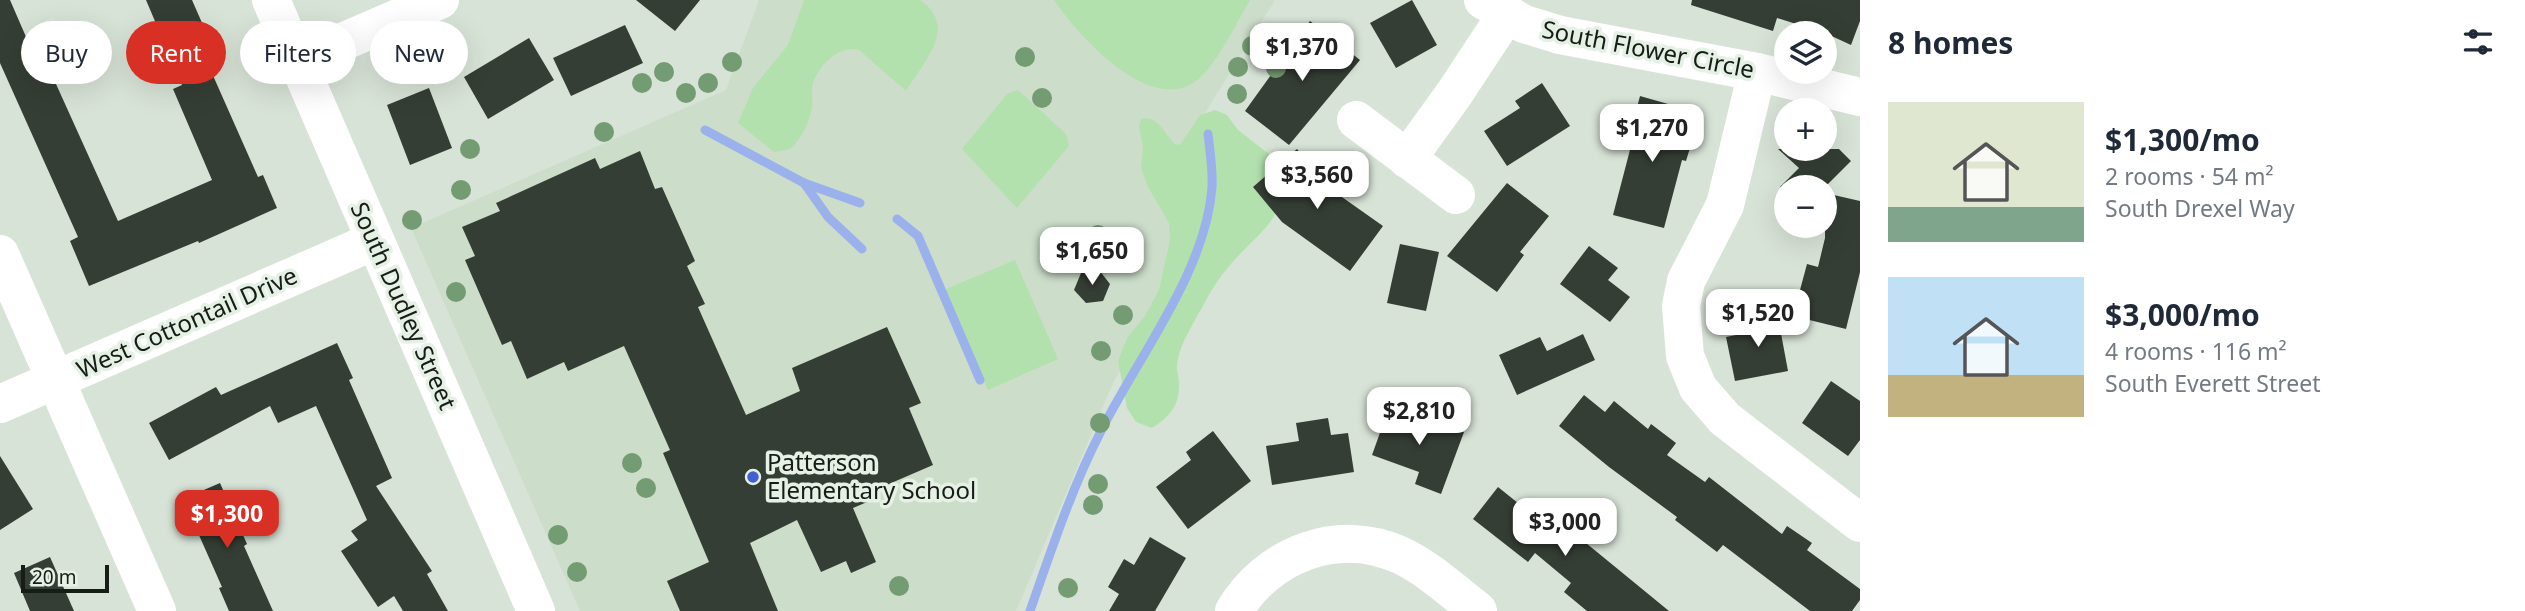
<!DOCTYPE html>
<html lang="en">
<head>
<meta charset="utf-8">
<style>
	:root { --surface:#fff; --page:#f6f6f7; --text:#1f2937; --muted:#747a83; --accent:#d93025 }
	body { margin:0; font-family:"Noto Sans",sans-serif; background:var(--page); color:var(--text); height:100vh; display:flex; flex-direction:column; font-size:26px; white-space:nowrap }
	* { box-sizing:border-box; margin:0 }
	p { font-size:23px; color:var(--muted) }
	.icon { flex:none; width:38px; height:38px; fill:none; stroke:currentColor; stroke-width:2; stroke-linecap:round; stroke-linejoin:round }
	.map { position:relative; flex:1; overflow:hidden }
	.side { display:flex; flex-direction:column; background:var(--surface); width:665px }
	.side>* { flex:none }
	.top-card { position:absolute; left:21px; top:21px; width:665px; height:63px; display:flex; gap:14px }
	.controls { position:absolute; left:1774px; top:21px; display:grid; gap:14px }
	.controls a { display:grid; place-items:center; width:63px; height:63px; border-radius:50%; background:var(--surface); box-shadow:0 7px 28px #0002; font-size:35px }
	.scale { position:absolute; left:21px; bottom:18px; width:88px; box-sizing:border-box; padding-left:7px; border:4px solid #181c17; border-top:0; font-size:19px; line-height:24px; white-space:nowrap; color:#181c17; -webkit-text-stroke:5px #e5f1e4; paint-order:stroke }
	.price { position:absolute; translate:-50% -60px; padding:0 16px; border-radius:14px; background:#fff; color:#222; font-size:23px; line-height:46px; filter:drop-shadow(0 2px 4px #0008) }
	.price::after { content:''; position:absolute; left:50%; top:42px; width:21px; height:16px; margin-left:-10px; background:inherit; clip-path:polygon(0 0,100% 0,50% 100%) }
	.price.active { background:var(--accent); color:#fff }
	ul { padding:0; list-style:none }
	li { display:flex; align-items:center; gap:21px; height:175px; padding:0 28px }
	li span { display:grid; place-items:center; flex:none; width:196px; height:140px; border-radius:0px; color:#555 }
	li>.icon { margin-inline-start:auto }
	span .icon { width:84px; height:84px; fill:#fffc; stroke-width:1 }
	li b { font-size:30px }
	h2 { display:flex; justify-content:space-between; align-items:center; height:84px; padding:0 28px; font-size:30px }
	.pill { padding:0 24px; border-radius:32px; background:var(--surface); box-shadow:0 7px 28px #0002; font-size:24px; line-height:63px }
	.pill.active { background:var(--accent); color:#fff }
	main { display:flex; flex:1; min-height:0 }
	.map>svg:first-child { display:block }
</style>
</head>
<body>
<main>
<div class="map">
<svg width="1860" height="611" viewBox="0 0 1860 611">
	<rect width="100%" height="100%" fill="#d8e3d7"/>
	<path fill="#ccddca" d="M759 0H1275L1192 134 1164 294 1113 383 1016 611H580L411 228 726 90Z"/>
	<g fill="#b2e1ad">
		<path d="M804 0H920C959 27 924 61 906 91L859 50C840 44 819 65 813 83 811 90 813 98 812 105 810 122 802 138 790 149L774 152 738 123 753 88 788 45Z"/>
		<path d="M1054 0H1250C1236 23 1217 65 1196 81 1150 116 1077 34 1054 0Z"/>
		<path d="M1018 90 1066 134 1069 146 1017 208 962 149 1007 94Z"/>
		<path d="M1215 110 1227 115 1238 130 1279 162C1292 222 1257 230 1226 270 1213 285 1205 303 1195 320 1187 335 1179 348 1177 365 1176 372 1180 379 1179 386 1179 407 1168 418 1152 428L1136 422 1127 408 1118 361 1127 338 1145 316 1159 290 1170 240 1169 223 1148 187 1141 168 1143 147 1139 126 1141 119C1158 114 1164 134 1175 144L1180 145 1200 115Z"/>
		<path d="M1015 260 1058 359 988 390 944 290Z"/>
	</g>
	<g fill="none" stroke-linecap="round" stroke-linejoin="round">
		<g stroke="#9bb1ec" stroke-width="9">
			<path d="M705 130 804 183 860 203"/>
			<path d="M804 183 828 217 862 249"/>
			<path d="M897 219 918 236 980 380"/>
			<path d="M1030 611C1051 551 1071 490 1100 433 1137 358 1206 272 1212 187 1213 170 1210 151 1208 134"/>
		</g>
	</g>
	<g fill="#353e34">
		<path d="M0 0H10L30 46 37 42 118 221 212 180 173 89 182 85 146 0H192L213 48 203 53 258 177 263 175 277 208 199 243 198 241 89 286 70 241 78 237 0 63Z"/>
		<path d="M636 0H700L675 31Z"/>
		<path d="M1412 0 1437 45 1396 68 1370 23Z"/>
		<path d="M1692 0H1860V21L1851 45 1825 33 1777 18 1773 31 1691 5Z"/>
		<path d="M1310 21 1360 60 1289 145 1245 111Z"/>
		<path d="M625 25 643 63 571 96 553 58Z"/>
		<path d="M529 38 554 80 488 119 464 77Z"/>
		<path d="M1542 83 1570 126 1507 166 1484 131 1520 108 1515 101Z"/>
		<path d="M429 88 452 148 410 165 387 105Z"/>
		<path d="M1640 96 1668 104 1664 119 1696 128 1686 161 1682 160 1664 228 1613 215 1631 146 1627 145Z"/>
		<path d="M1297 149 1332 190 1383 226 1350 271 1282 222 1253 187Z"/>
		<path d="M1778 149H1839L1851 161 1825 187H1780L1799 168Z"/>
		<path d="M640 151 655 189 662 187 695 261 687 266 705 304 698 307 746 415 800 391 792 368 887 327 921 403 909 408 933 465 875 490 879 497 853 508 876 562 851 573 846 561 821 572 797 520 750 543 778 611H680L667 581 709 562 663 453 670 450 624 346 568 371 564 362 527 379 511 341 502 345 465 260 475 256 462 227 500 211 496 203 595 158 600 169Z"/>
		<path d="M1507 183 1549 216 1520 252 1524 255 1497 292 1447 256Z"/>
		<path d="M1825 193 1860 201V272L1846 329 1793 316 1807 264 1818 267 1825 238Z"/>
		<path d="M1400 244 1439 252 1426 311 1387 303Z"/>
		<path d="M1589 246 1618 268 1608 280 1630 297 1610 322 1560 284Z"/>
		<path d="M1099 270 1110 284 1103 301 1086 303 1074 290 1081 273Z"/>
		<path d="M1777 312 1788 371 1735 381 1726 337 1751 332 1749 317Z"/>
		<path d="M1583 334 1595 360 1517 395 1499 355 1540 337 1547 351Z"/>
		<path d="M337 343 353 378 349 380 392 478 376 486 432 571 427 574 448 611H403L394 596 378 607 341 551 358 540 351 531 367 520 316 406 278 423 270 406 169 460 149 423 216 387 221 395Z"/>
		<path d="M1831 381 1860 401V440L1848 456 1802 423Z"/>
		<path d="M1584 395 1605 412 1614 401 1648 429 1651 424 1676 443 1667 455 1705 482 1709 477 1782 534 1787 526 1812 543 1807 550 1860 589V600L1852 611H1810L1723 545 1717 552 1675 520 1677 517 1609 467 1559 426Z"/>
		<path d="M1390 405 1464 432 1441 494 1415 484 1419 472 1372 455Z"/>
		<path d="M1328 418 1331 435 1348 433 1354 472 1272 485 1266 446 1299 441 1296 423Z"/>
		<path d="M1213 431 1251 481 1188 529 1156 487 1191 460 1186 452Z"/>
		<path d="M0 456 33 509 0 530Z"/>
		<path d="M220 483 247 544 244 546 273 611H229L219 588 222 587 183 499Z"/>
		<path d="M1498 487 1568 543 1575 534 1669 611H1587L1564 592 1571 583 1535 553 1528 562 1473 519Z"/>
		<path d="M1150 537 1186 558 1155 611H1109L1119 594 1108 587 1124 559 1134 565Z"/>
		<path d="M50 557 74 611H30L14 573Z"/>
	</g>
	<g fill="none" stroke-linecap="round" stroke-linejoin="round">
		<g stroke="#fff" stroke-width="38">
			<path d="M271 0 536 611"/>
			<path d="M1483 0 1524 24 1560 35 1757 72 1860 97"/>
			<path d="M298 61 440 0"/>
			<path d="M1757 72 1725 205 1686 281 1681 306 1685 356 1698 388 1725 419 1860 523"/>
			<path d="M1356 120 1456 195"/>
			<path d="M1407 159 1454 94 1506 15"/>
			<path d="M0 254 157 611"/>
			<path d="M0 404 374 241"/>
			<path d="M1234 611C1268 554 1338 527 1400 555 1428 568 1454 592 1478 611"/>
		</g>
	</g>
	<g fill="#749c72">
		<circle cx="1252" cy="46" r="10"/>
		<circle cx="1025" cy="57" r="10"/>
		<circle cx="732" cy="62" r="10"/>
		<circle cx="1238" cy="67" r="10"/>
		<circle cx="1276" cy="68" r="10"/>
		<circle cx="664" cy="72" r="10"/>
		<circle cx="642" cy="83" r="10"/>
		<circle cx="708" cy="83" r="10"/>
		<circle cx="686" cy="93" r="10"/>
		<circle cx="1237" cy="94" r="10"/>
		<circle cx="1042" cy="98" r="10"/>
		<circle cx="604" cy="132" r="10"/>
		<circle cx="470" cy="149" r="10"/>
		<circle cx="461" cy="190" r="10"/>
		<circle cx="412" cy="220" r="10"/>
		<circle cx="1098" cy="235" r="10"/>
		<circle cx="456" cy="292" r="10"/>
		<circle cx="1123" cy="315" r="10"/>
		<circle cx="1101" cy="351" r="10"/>
		<circle cx="1100" cy="423" r="10"/>
		<circle cx="632" cy="463" r="10"/>
		<circle cx="1098" cy="484" r="10"/>
		<circle cx="646" cy="488" r="10"/>
		<circle cx="1093" cy="505" r="10"/>
		<circle cx="558" cy="535" r="10"/>
		<circle cx="577" cy="572" r="10"/>
		<circle cx="899" cy="586" r="10"/>
		<circle cx="1068" cy="588" r="10"/>
	</g>
	<circle fill="#4360d3" stroke="#e5f1e4" stroke-width="2.5" cx="753" cy="477" r="7"/>
	<g text-anchor="middle" stroke-width="7" stroke-linejoin="round" paint-order="stroke">
		<g font-size="24" fill="#181c17" stroke="#e5f1e4">
			<text transform="translate(1648 50) rotate(11)" y="8">South Flower Circle</text>
			<text transform="translate(403 306) rotate(66)" y="8">South Dudley Street</text>
			<text transform="translate(187 323) rotate(-24)" y="8">West Cottontail Drive</text>
		</g>
		<g font-size="24" fill="#181c17" stroke="#e5f1e4" text-anchor="start">
			<text x="767" y="471">Patterson<tspan x="767" dy="28">Elementary School</tspan></text>
		</g>
	</g>
</svg>
<div class="controls">
<a><svg class="icon" aria-label="layers" viewBox="0 0 24 24"><path d="M12 4l9 5-9 5-9-5zM3 14l9 5 9-5"/></svg></a>
<a>+</a>
<a>−</a>
</div>
<div class="scale">20 m</div>
<b class="price" style="left:1302px;top:83px">$1,370</b>
<b class="price" style="left:1652px;top:164px">$1,270</b>
<b class="price" style="left:1317px;top:211px">$3,560</b>
<b class="price" style="left:1092px;top:287px">$1,650</b>
<b class="price" style="left:1758px;top:349px">$1,520</b>
<b class="price" style="left:1419px;top:447px">$2,810</b>
<b class="price active" style="left:227px;top:550px">$1,300</b>
<b class="price" style="left:1565px;top:558px">$3,000</b>
<div class="top-card">
<a class="pill">Buy</a>
<a class="pill active">Rent</a>
<a class="pill">Filters</a>
<a class="pill">New</a>
</div>
</div>
<section class="side">
<h2>8 homes<svg class="icon" aria-label="filters" viewBox="0 0 24 24"><path d="M4 7h16M4 17h16"/><circle cx="9" cy="7" r="2"/><circle cx="15" cy="17" r="2"/></svg></h2>
<ul>
<li><span style="background:linear-gradient(#dfe7d0 75%,#7fa58c 0)"><svg class="icon" aria-label="home" viewBox="0 0 24 24"><path d="M3 11l9-7 9 7M6 9v11h12V9"/></svg></span><div><b>$1,300/mo</b><p>2 rooms · 54 m²</p><p>South Drexel Way</p></div></li>
<li><span style="background:linear-gradient(#bfe0f5 70%,#c2b280 0)"><svg class="icon" aria-label="home" viewBox="0 0 24 24"><path d="M3 11l9-7 9 7M6 9v11h12V9"/></svg></span><div><b>$3,000/mo</b><p>4 rooms · 116 m²</p><p>South Everett Street</p></div></li>
</ul>
</section>
</main>
</body>
</html>
